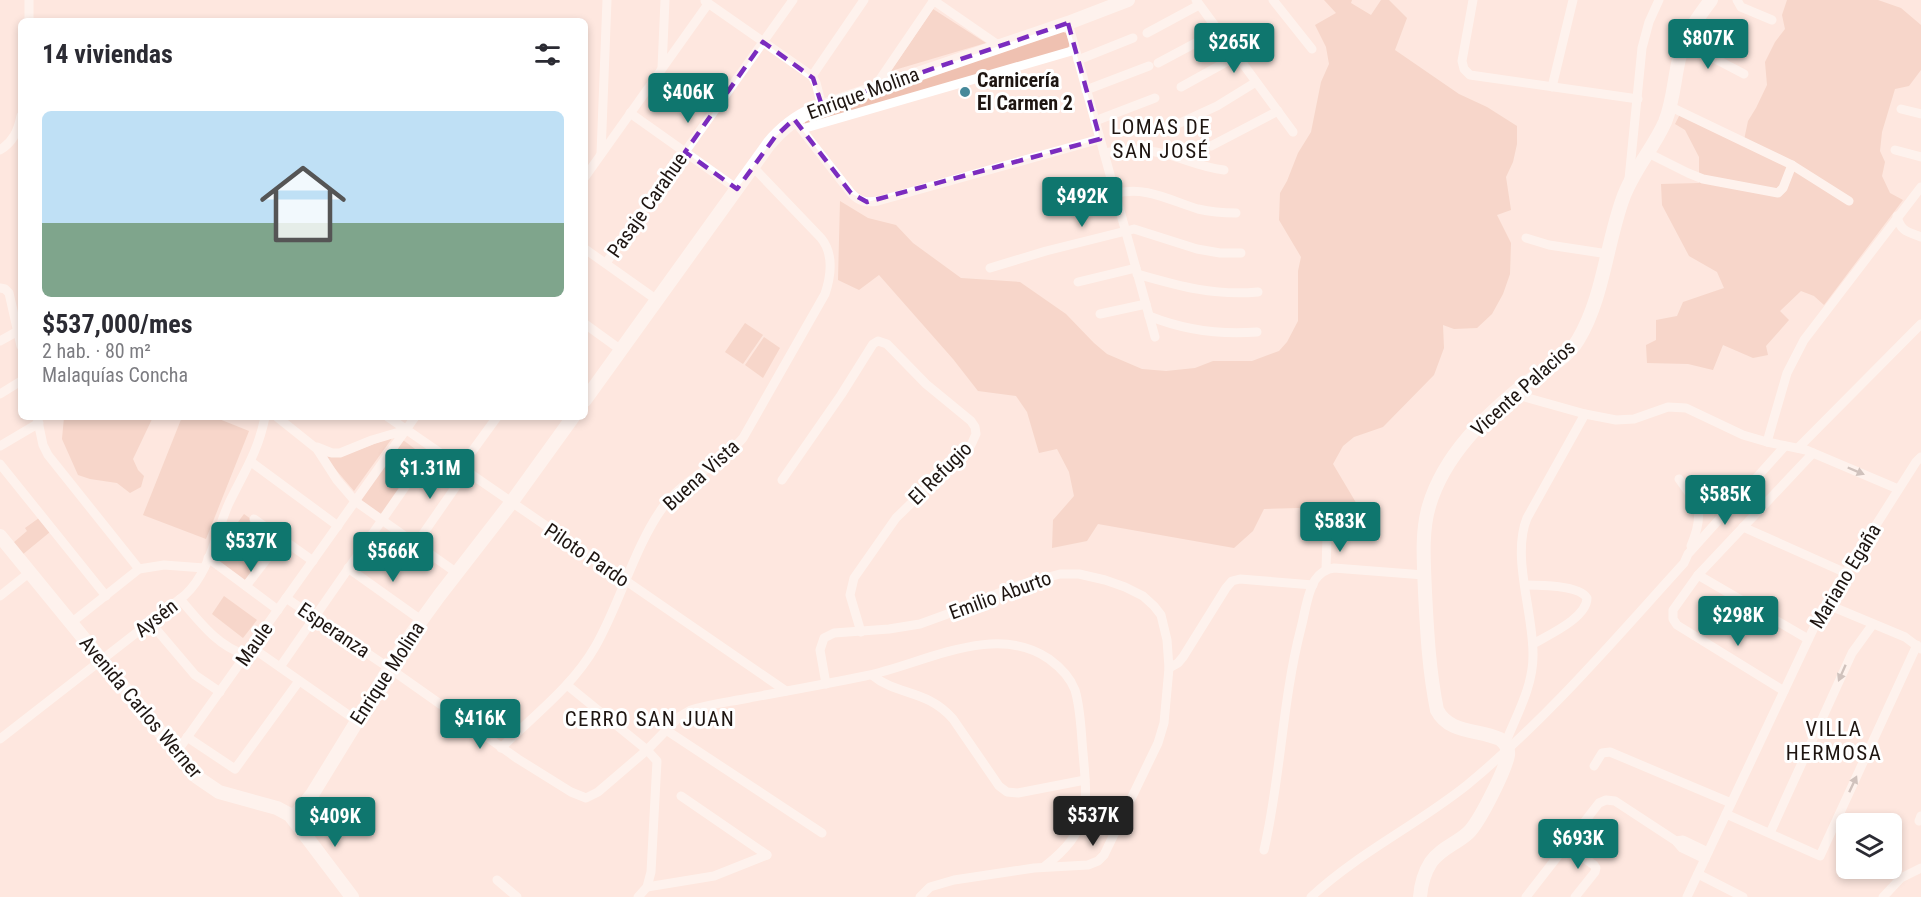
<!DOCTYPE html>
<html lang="es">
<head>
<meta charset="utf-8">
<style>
	:root { --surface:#fff; --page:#f7f7f7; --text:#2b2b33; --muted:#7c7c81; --line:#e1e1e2; --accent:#0f766e }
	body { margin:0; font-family:"Roboto Condensed",sans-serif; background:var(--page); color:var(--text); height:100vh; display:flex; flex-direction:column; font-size:22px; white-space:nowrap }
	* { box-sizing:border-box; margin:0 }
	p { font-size:20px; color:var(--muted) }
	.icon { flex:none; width:33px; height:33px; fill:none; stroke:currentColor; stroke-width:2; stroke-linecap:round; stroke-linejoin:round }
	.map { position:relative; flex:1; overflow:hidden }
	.sheet { position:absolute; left:18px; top:18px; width:570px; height:402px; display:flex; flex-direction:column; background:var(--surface); border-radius:9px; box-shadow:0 3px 9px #0003 }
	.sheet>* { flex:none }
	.tools { position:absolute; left:1836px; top:813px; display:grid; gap:12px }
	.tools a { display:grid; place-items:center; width:66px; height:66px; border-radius:9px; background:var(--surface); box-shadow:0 3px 9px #0003; font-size:30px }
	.price { position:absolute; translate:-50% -51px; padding:0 14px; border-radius:6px; background:var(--accent); color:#fff; font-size:20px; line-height:39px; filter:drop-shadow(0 2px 3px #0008) }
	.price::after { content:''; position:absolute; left:50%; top:36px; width:18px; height:14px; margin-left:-9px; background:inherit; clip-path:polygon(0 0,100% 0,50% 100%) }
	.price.selected { background:#222; color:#fff }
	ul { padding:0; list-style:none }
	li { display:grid; align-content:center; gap:12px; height:318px; padding:0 24px }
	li+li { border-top:2px solid var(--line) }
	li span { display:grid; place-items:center; height:186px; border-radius:9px; color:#555 }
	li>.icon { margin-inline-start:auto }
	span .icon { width:108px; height:108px; fill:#fffc; stroke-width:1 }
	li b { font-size:26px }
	h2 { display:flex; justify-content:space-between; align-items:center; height:72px; padding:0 24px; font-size:26px }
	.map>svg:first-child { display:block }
</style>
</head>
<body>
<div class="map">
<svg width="1921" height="897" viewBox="0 0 1921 897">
	<rect width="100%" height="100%" fill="#fee7df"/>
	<g fill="#efc1b1">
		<path d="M1324 0H1352L1351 3 1371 15 1381 0H1389L1407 18 1395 50 1459 94 1487 107 1517 126V144L1513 162 1506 177 1511 210 1497 215 1511 243 1510 274 1503 294 1492 314 1477 328 1454 329 1443 325 1444 348 1434 375 1383 427 1354 437 1343 446 1333 464 1358 506 1334 512 1298 508 1264 509 1253 531 1234 548 1098 524 1087 541 1052 548 1053 520 1074 496 1069 472 1057 449 1039 453 1027 412 1016 396 978 391 953 359 879 275 859 290 838 280 840 201 868 218 896 225 913 243 961 278 1020 282 1066 314 1094 343 1107 354 1142 369 1166 371 1195 368 1213 361H1252L1279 351 1287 342 1298 321V271L1301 257 1279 220 1280 193 1287 181 1298 153 1311 132 1321 82 1329 64 1326 47 1315 25 1336 13Z"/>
		<path d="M1787 0H1878L1901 8 1921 25V70L1909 86 1895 89 1882 132 1880 151 1885 162 1882 176 1890 193 1903 200 1824 305 1814 296 1801 291 1780 311 1789 320 1766 346 1768 355 1753 358 1723 345 1713 370 1688 364 1647 363 1646 345 1656 340V320L1677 316 1683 302 1724 288 1717 272 1689 256 1662 205 1661 184 1699 183V157L1685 130 1675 124 1681 112 1744 140 1748 121 1756 108 1767 85 1765 62 1775 42 1785 29 1782 15Z"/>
		<path d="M933 9 986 43 891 71Z"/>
		<path d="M1060 31 1066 33 1070 44 1067 50 806 126 804 119Z"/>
		<path d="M745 323 763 335 743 364 725 352Z"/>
		<path d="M764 337 780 348 763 378 745 365Z"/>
		<path d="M64 417H153L133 459 138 470 144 476 141 487 130 493 117 483 90 479 78 475 62 439Z"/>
		<path d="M182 417H214L249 431 206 539 143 515Z"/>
		<path d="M393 437 354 491 325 457H339Z"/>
		<path d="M403 440 423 455 381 516 359 499Z"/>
		<path d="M244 514 277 538 244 581 212 557Z"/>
		<path d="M39 518 50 532 22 555 13 543 27 531 25 528Z"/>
		<path d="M224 596 257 620 243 638 212 614Z"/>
	</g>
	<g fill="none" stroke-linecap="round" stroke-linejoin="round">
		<g stroke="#fff" stroke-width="9">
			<path d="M933 0 998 45"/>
			<path d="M1196 0 1293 132"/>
			<path d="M1273 0 1312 49"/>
			<path d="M1473 0 1462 61 1464 69 1470 75 1638 99"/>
			<path d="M1737 0 1741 7 1772 20"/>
			<path d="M705 1 812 76 816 83 822 106"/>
			<path d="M29 21V0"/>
			<path d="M1068 23 1155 337"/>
			<path d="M1147 33 1199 5"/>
			<path d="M1685 43 1744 74"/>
			<path d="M1078 60 1133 38"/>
			<path d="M1158 63 1218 31"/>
			<path d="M662 68 665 0"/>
			<path d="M812 76 864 0"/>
			<path d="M1181 87 1237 56"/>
			<path d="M1552 87 1573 0"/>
			<path d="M874 88 934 0"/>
			<path d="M1086 90 1149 66"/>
			<path d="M1671 107 1792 165 1849 201"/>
			<path d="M1901 109 1921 114"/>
			<path d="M630 113 737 189"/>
			<path d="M794 120 851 193C859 202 867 203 878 201L1100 139"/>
			<path d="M1095 121 1155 98"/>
			<path d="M1171 127 1217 106 1256 82"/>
			<path d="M802 129 1075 50"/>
			<path d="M1211 146 1278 111"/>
			<path d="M0 150C13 142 18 131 21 116"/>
			<path d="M1895 150 1921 157"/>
			<path d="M1104 153C1124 149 1145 149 1165 154 1185 159 1203 168 1224 170"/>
			<path d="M1648 153 1688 173 1703 179 1778 193 1783 188 1792 165"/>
			<path d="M601 154 607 0"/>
			<path d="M585 177 708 4"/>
			<path d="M1629 179 1642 48 1649 22 1659 0"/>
			<path d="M1115 194C1144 185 1171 201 1198 209 1211 212 1224 213 1236 213"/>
			<path d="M1897 216C1900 231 1908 232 1921 237"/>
			<path d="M1526 238 1549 245 1608 254"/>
			<path d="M585 249 657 300"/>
			<path d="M606 263 793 0"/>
			<path d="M990 268 1046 251 1134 229 1197 249 1220 253H1241"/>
			<path d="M1137 274C1179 286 1213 296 1258 292"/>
			<path d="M1078 282 1136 268"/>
			<path d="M0 288 5 289 9 293 21 346"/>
			<path d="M1100 314 1146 304"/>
			<path d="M1149 316C1184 330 1219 335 1257 332"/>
			<path d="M585 324 621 350"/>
			<path d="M0 341 18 331"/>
			<path d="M0 394 21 381"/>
			<path d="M1514 394 1585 414 1616 420 1634 419 1668 407 1686 408 1743 435 1767 442 1806 450 1898 489"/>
			<path d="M37 417 43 445 48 455 139 569"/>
			<path d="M277 417 317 449 337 480 355 501 457 573"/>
			<path d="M388 417 786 691"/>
			<path d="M1767 442 1787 373 1804 340 1921 187"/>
			<path d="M0 446 39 423"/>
			<path d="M317 447 332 453H340L372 440 406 430"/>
			<path d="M1798 448 1921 324"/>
			<path d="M251 462 338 526"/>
			<path d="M0 464 106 596"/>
			<path d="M460 468 497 417"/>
			<path d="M1679 479C1699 507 1705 512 1691 546"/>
			<path d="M782 480 841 395 873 344 878 341 887 344 926 384 971 421 975 427 976 434 971 445 896 518 854 578 850 595 861 632"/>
			<path d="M254 519 313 561"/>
			<path d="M1743 527 1846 573"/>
			<path d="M416 544 466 472"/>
			<path d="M208 558 278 610"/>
			<path d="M348 568 421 620"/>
			<path d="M1326 570 1327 537"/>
			<path d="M1698 575 1808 639"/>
			<path d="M1525 585C1540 585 1579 585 1587 598 1587 618 1548 635 1533 644"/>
			<path d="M246 586 282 539"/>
			<path d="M0 596 30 572"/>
			<path d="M286 598 389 668 518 759 571 792 586 798 598 792 647 750 679 717 691 710C709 704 729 702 749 698 787 691 826 684 865 676 921 665 995 621 1049 659 1060 667 1070 677 1075 690 1081 710 1081 733 1083 753 1088 807 1090 831 1045 866"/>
			<path d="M180 599C199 621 217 646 246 655"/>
			<path d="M1826 604 1905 637 1921 649"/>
			<path d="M150 622 195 675 220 692"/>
			<path d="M71 623 139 569 164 565 204 568"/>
			<path d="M251 647 357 721"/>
			<path d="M280 667 432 448"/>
			<path d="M1169 668 1178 663 1183 657 1226 588 1232 581 1240 579 1313 585"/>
			<path d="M872 675C897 696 927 689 953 719L999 786 1007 792 1018 793 1085 780"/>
			<path d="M826 684 820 650 824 638 834 633 889 629 920 624 953 612 1016 586 1060 574H1079L1105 580 1125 587 1143 596 1154 606 1161 615 1167 640 1169 668 1164 723 1158 743 1104 855 1098 861 1088 865 1034 868 954 880 930 887 920 897"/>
			<path d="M567 685 647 750 657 761 651 872 647 887 638 897"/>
			<path d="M1784 691 1677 625 1673 619V610L1698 575 1813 453"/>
			<path d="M666 730 822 833"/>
			<path d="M187 737 235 769 299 681"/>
			<path d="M0 739 185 595C210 572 215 534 229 503 244 472 258 452 265 417"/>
			<path d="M1505 744C1516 716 1533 687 1533 656 1534 614 1511 557 1527 518L1585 414"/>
			<path d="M501 748C533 716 572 687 595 647 620 604 634 547 663 507 683 479 720 465 743 438L825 294C831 276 834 254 821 238L753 167"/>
			<path d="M176 753 415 417"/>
			<path d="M1594 766 1602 753 1610 752 1731 803"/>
			<path d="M681 796 767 855"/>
			<path d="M1726 814 1820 856 1917 645"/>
			<path d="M1919 821 1921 816"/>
			<path d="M1770 833 1852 653 1873 624"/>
			<path d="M1676 841 1683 840 1708 852"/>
			<path d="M1566 845 1594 865 1596 868 1595 872 1575 897"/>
			<path d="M1264 850C1281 777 1282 701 1301 628 1305 613 1307 593 1315 580 1320 573 1326 569 1334 568L1424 575"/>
			<path d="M1698 874 1743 897"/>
			<path d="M497 880 517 897"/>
			<path d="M647 887 714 876 767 855"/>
			<path d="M1311 897C1358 853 1417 825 1467 785 1547 719 1614 640 1684 563L1688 554 1785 446"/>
			<path d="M1526 897 1599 803 1606 800 1615 801 1676 841 1682 848 1705 859"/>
			<path d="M1687 897 1817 621 1836 588 1916 462 1921 457"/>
			<path d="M1883 897 1901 878 1921 868"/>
		</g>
		<g stroke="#fff" stroke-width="14">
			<path d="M585 400 769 144C782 128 797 117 815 109L1068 23 1128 0"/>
			<path d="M0 536 197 777 219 792 277 808 290 815 352 897"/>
			<path d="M293 818 313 793 405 643 439 596 511 503 573 417"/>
			<path d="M1420 897C1421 884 1424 873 1431 862 1441 848 1456 844 1468 833 1479 823 1505 771 1508 755 1509 748 1505 743 1500 739 1479 729 1449 734 1437 710 1429 671 1427 631 1425 592 1424 564 1421 533 1429 506 1444 455 1485 416 1526 383 1544 370 1566 360 1578 340 1603 298 1606 247 1622 201 1631 173 1653 149 1665 122 1674 100 1674 77 1680 55 1686 34 1698 17 1711 0"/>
		</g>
	</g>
	<defs><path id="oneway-solid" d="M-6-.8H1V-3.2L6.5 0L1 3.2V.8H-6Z" transform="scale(1.5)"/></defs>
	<g fill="#9a9694">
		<use href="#oneway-solid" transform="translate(1856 471) rotate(23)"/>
		<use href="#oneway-solid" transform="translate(1842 673) rotate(114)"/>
		<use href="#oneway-solid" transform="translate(1853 784) rotate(-65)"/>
	</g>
	<path d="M0 0H1921V897H0ZM1068 23 1100 139 867 202 851 193 794 119 775 137 737 189 685 152 763 42 813 78 822 106Z" fill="#fee7df" fill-opacity=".55" fill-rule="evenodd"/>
	<path fill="none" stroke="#7b2cbf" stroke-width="4.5" stroke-dasharray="12 8" stroke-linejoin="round" d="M1068 23 1100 139 867 202 851 193 794 119 775 137 737 189 685 152 763 42 813 78 822 106Z"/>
	<circle fill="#46899a" stroke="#fff" stroke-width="2" cx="965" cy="92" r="6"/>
	<g text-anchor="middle" stroke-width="6" stroke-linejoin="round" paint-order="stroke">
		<g font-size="20" font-weight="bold" fill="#1e1511" stroke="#fff" text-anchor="start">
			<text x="977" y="87">Carnicería<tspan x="977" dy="23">El Carmen 2</tspan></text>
		</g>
		<g font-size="20" fill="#1e1511" stroke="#fff">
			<text transform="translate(863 93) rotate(-20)" y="7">Enrique Molina</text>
			<text transform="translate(647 205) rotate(-55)" y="7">Pasaje Carahue</text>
			<text transform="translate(1523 388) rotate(-42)" y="7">Vicente Palacios</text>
			<text transform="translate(940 473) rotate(-45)" y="7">El Refugio</text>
			<text transform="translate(701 475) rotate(-42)" y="7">Buena Vista</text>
			<text transform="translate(587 555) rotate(34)" y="7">Piloto Pardo</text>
			<text transform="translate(1845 576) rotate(-59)" y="7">Mariano Egaña</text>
			<text transform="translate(1000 595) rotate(-20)" y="7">Emilio Aburto</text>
			<text transform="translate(156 618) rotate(-38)" y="7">Aysén</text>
			<text transform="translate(334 630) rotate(34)" y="7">Esperanza</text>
			<text transform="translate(254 644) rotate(-55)" y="7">Maule</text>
			<text transform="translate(387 673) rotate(-57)" y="7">Enrique Molina</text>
			<text transform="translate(141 707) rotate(50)" y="7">Avenida Carlos Werner</text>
		</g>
		<g font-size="21" letter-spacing="1.5" fill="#1e1511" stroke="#fff">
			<text x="1161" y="134">LOMAS DE<tspan x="1161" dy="24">SAN JOSÉ</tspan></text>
			<text x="650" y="726">CERRO SAN JUAN</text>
			<text x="1834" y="736">VILLA<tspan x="1834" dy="24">HERMOSA</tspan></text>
		</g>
	</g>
</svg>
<div class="tools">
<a><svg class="icon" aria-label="layers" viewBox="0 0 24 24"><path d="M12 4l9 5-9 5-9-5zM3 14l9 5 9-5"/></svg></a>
</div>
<b class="price" style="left:1708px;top:70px">$807K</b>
<b class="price" style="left:1234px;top:74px">$265K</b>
<b class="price" style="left:688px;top:124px">$406K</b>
<b class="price" style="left:1082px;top:228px">$492K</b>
<b class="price" style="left:430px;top:500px">$1.31M</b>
<b class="price" style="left:1725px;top:526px">$585K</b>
<b class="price" style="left:1340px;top:553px">$583K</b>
<b class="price" style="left:251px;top:573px">$537K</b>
<b class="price" style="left:393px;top:583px">$566K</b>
<b class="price" style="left:1738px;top:647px">$298K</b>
<b class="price" style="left:480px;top:750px">$416K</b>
<b class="price selected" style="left:1093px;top:847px">$537K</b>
<b class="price" style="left:335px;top:848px">$409K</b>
<b class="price" style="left:1578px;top:870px">$693K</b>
<section class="sheet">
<h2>14 viviendas<svg class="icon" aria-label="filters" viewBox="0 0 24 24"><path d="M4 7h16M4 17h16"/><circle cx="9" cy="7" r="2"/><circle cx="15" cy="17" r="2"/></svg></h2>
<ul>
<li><span style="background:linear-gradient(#bfe0f5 60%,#7fa58c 0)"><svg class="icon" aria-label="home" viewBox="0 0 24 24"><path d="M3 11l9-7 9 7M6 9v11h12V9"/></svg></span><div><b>$537,000/mes</b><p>2 hab. · 80 m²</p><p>Malaquías Concha</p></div></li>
</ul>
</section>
</div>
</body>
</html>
